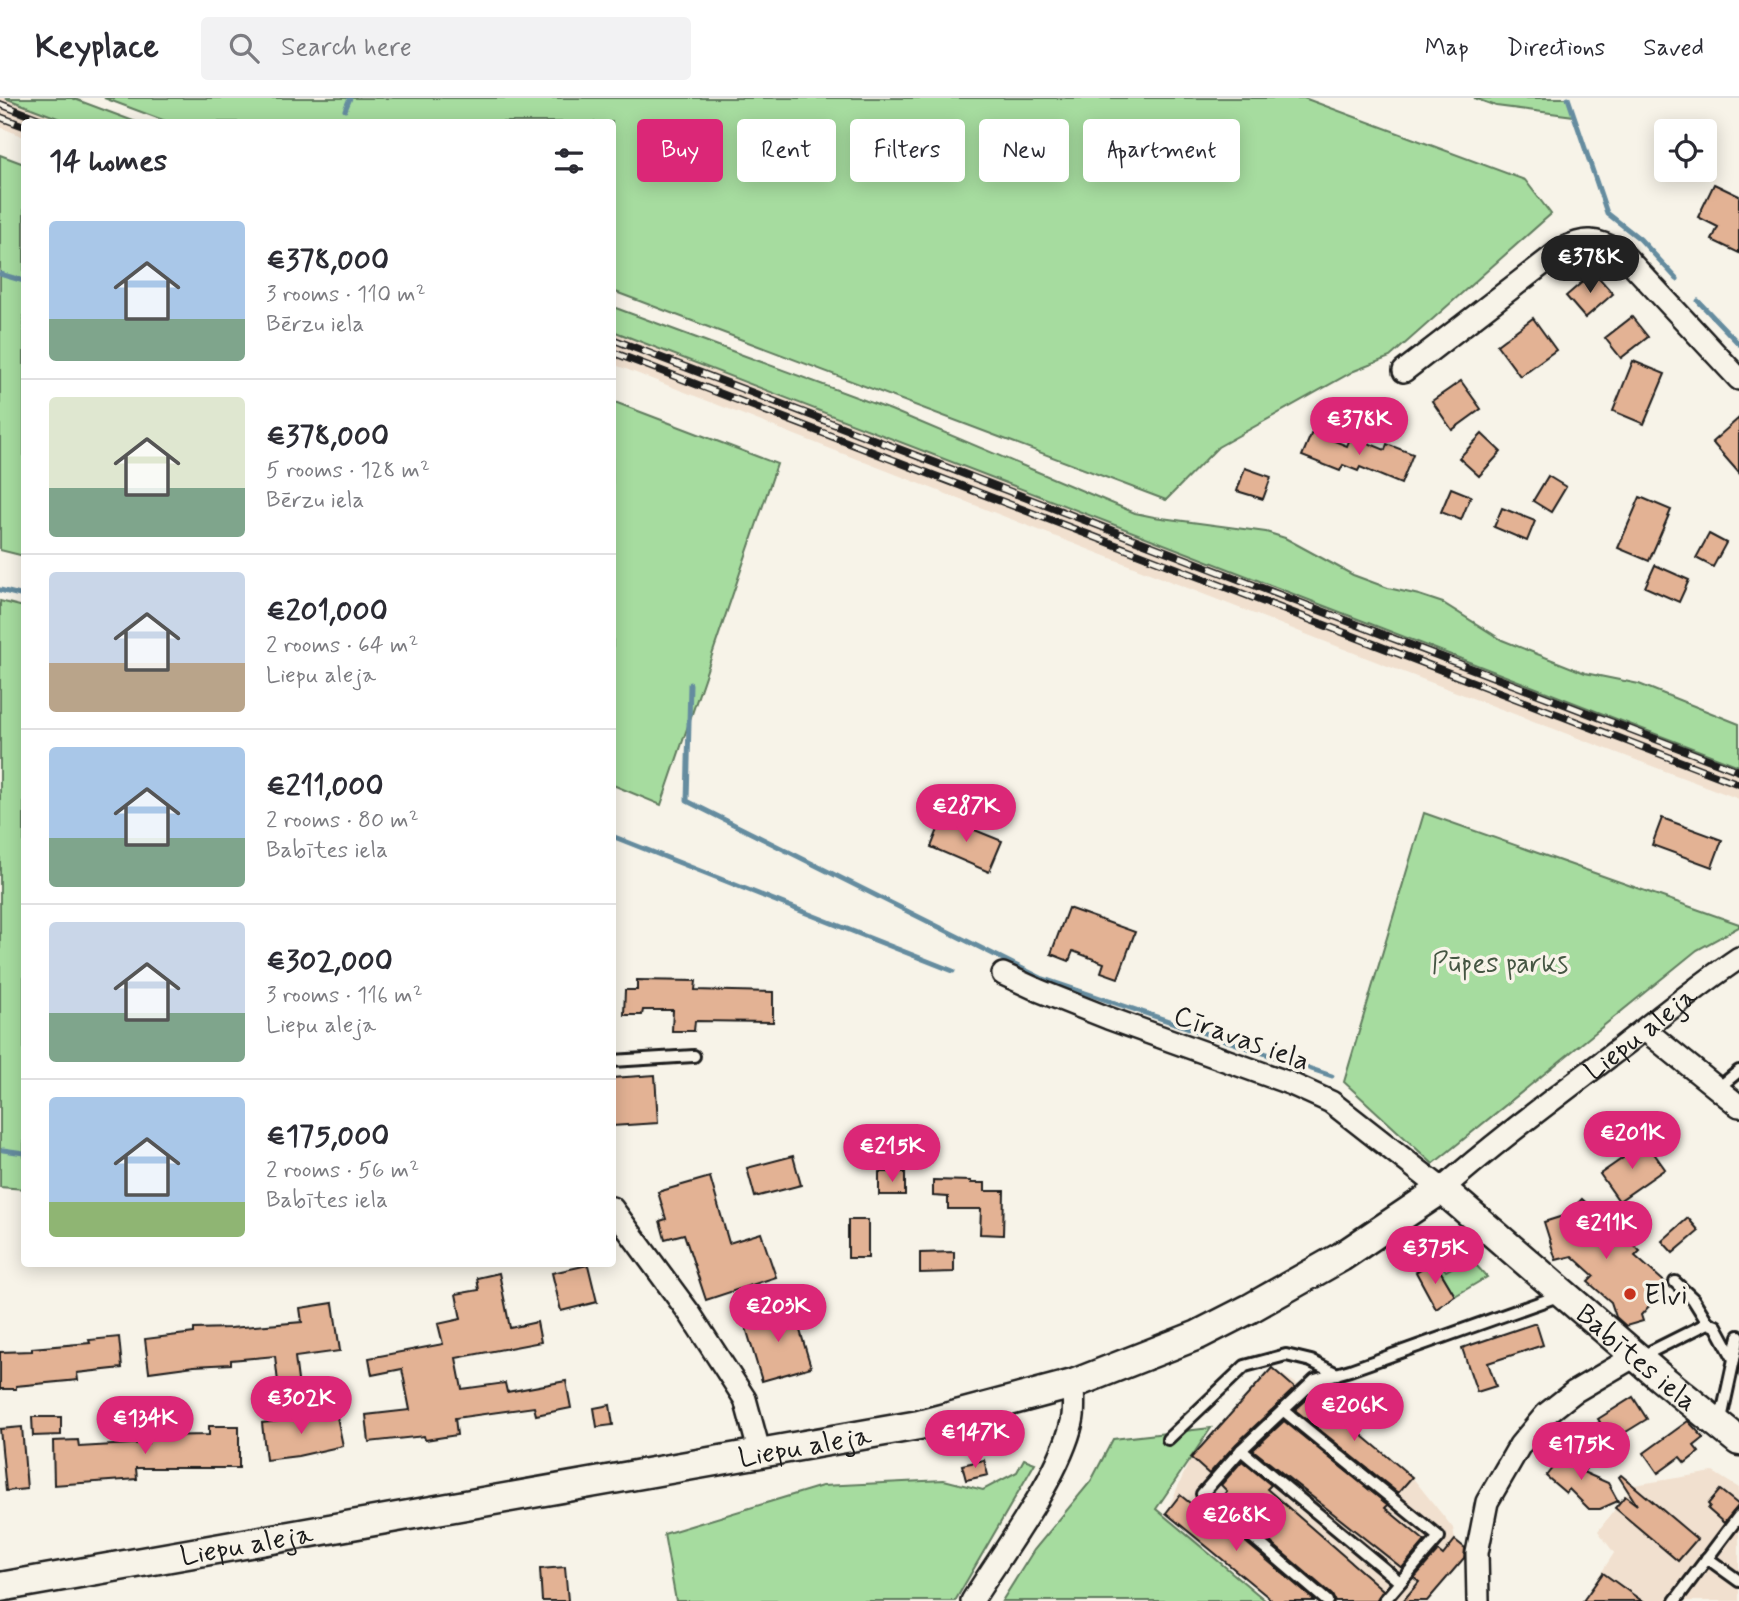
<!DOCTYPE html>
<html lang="en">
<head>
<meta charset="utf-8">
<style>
	:root { --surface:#fff; --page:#f2f2f3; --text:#2b2b33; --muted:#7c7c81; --line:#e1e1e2; --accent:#db2777 }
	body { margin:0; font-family:Mynerve,sans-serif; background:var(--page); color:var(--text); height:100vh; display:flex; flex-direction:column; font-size:26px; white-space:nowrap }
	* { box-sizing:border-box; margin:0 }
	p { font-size:23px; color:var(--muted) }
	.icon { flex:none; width:38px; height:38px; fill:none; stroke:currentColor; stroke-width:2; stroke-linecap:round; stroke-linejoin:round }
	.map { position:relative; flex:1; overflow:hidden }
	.panel { position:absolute; left:21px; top:21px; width:595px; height:1148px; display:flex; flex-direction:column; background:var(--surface); border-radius:7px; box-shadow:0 4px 18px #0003 }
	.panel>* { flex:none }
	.guide { position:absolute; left:637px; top:21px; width:665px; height:63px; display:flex; gap:14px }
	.fabs { position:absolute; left:1654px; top:21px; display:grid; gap:14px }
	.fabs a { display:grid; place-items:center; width:63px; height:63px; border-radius:7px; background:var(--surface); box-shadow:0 4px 18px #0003; font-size:35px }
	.price { position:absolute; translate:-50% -60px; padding:0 16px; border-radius:24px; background:var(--accent); color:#fff; font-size:23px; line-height:46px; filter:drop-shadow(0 2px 4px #0008) }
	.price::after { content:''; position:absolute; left:50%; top:42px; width:21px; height:16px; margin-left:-10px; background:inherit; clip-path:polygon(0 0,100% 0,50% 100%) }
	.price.selected { background:#222; color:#fff }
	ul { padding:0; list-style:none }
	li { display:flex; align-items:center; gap:21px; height:175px; padding:0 28px }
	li+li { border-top:2px solid var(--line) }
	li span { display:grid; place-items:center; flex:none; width:196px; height:140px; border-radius:7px; color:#555 }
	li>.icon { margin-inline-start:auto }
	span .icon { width:84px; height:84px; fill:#fffc; stroke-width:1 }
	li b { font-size:30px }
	h2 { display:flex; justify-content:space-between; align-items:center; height:84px; padding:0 28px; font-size:30px }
	.chip { padding:0 24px; border-radius:7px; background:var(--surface); box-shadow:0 4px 18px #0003; font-size:24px; line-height:63px }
	.chip.selected { background:var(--accent); color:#fff }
	header { display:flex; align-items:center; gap:42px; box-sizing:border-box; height:98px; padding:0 35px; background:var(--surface); border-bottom:2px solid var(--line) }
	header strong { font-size:33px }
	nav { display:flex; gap:38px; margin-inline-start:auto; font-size:24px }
	.search { width:490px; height:63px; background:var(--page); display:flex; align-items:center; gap:18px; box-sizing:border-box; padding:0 24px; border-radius:7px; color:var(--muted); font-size:26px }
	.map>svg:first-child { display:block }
</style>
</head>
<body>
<header>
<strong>Keyplace</strong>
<div class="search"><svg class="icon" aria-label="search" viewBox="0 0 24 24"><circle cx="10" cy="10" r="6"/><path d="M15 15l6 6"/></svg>Search here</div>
<nav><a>Map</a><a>Directions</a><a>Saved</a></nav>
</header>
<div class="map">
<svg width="1739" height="1503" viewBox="0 0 1739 1503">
	<rect width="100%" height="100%" fill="#f7f3e8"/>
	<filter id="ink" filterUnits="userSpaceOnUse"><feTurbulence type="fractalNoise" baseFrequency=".0143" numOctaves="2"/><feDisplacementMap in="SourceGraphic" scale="14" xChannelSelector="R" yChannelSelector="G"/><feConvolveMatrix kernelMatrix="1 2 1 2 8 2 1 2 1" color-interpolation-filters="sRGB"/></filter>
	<g filter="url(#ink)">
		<g fill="#f1e0cf">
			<path d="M0 0H5L68 24H24V39L0 29Z"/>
			<path d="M612 233 937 357 1102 423 1739 668V701L1385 567 613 266Z"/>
			<path d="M1272 1270 1313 1296 1412 1379 1453 1430 1455 1442 1469 1454 1427 1503H1273L1166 1415 1191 1360Z"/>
			<path d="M1713 1374 1739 1390V1503H1583L1614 1455 1598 1433 1634 1387Z"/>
		</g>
		<g fill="#a6dc9f" stroke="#617c5e" stroke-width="2">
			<path d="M5 0H72L136 24H68Z"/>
			<path d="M104 0H1304L1525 82 1551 116 1390 259 1354 273 1218 349 1166 402 613 193 612 24H168Z"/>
			<path d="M1474 0H1568L1574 18 1496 8Z"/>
			<path d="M0 57 24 66V458L0 452Z"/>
			<path d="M613 209 891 312 1135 415 1154 419 1266 434 1285 440 1353 477 1388 490 1419 497 1443 505 1502 542 1585 575 1639 586 1739 626V668C1363 524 988 377 613 233Z"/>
			<path d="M612 303 777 366 661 707 613 687Z"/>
			<path d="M0 503 24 509V1091L0 1089Z"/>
			<path d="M1424 715 1739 826V829L1697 852 1433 1066 1344 984Z"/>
			<path d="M1465 1155 1487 1179 1455 1198 1439 1171 1443 1169 1446 1173 1457 1167 1454 1162Z"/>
			<path d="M1211 1330 1156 1411 1266 1503H1002L1034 1452 1091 1383 1113 1341Z"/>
			<path d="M1024 1361 1035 1365 955 1503H676L664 1436 822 1388 944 1382 983 1392 1017 1374Z"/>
		</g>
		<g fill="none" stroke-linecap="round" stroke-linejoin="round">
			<g stroke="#658c9f" stroke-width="5">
				<path d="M1568 0 1607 115 1640 141 1677 181"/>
				<path d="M345 12 350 0"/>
				<path d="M0 176 24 183"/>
				<path d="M1698 203 1739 246"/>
				<path d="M0 492 24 498"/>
				<path d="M690 586 687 703 1041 880 1332 978"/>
				<path d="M612 738 953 873"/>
				<path d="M3 1052 24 1055"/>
			</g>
		</g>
		<g fill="#e3b294" stroke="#1c1c1c" stroke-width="2">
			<path d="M1714 86 1739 98V155L1712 142 1718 129 1698 119Z"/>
			<path d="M1594 174 1613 196 1585 220 1566 198Z"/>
			<path d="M1632 219 1648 239 1621 260 1605 240Z"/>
			<path d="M1533 220 1556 252 1520 278 1497 247Z"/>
			<path d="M1633 263 1665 276 1644 326 1613 313Z"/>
			<path d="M1461 283 1481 311 1452 332 1432 303Z"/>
			<path d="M1739 320V375L1712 344Z"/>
			<path d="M1312 334 1347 348 1351 338 1385 352 1387 346 1413 356 1401 386 1360 369 1358 373 1343 367 1340 373 1302 358Z"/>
			<path d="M1482 336 1501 354 1479 378 1459 360Z"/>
			<path d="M1245 370 1271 379 1263 401 1237 393Z"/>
			<path d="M1548 378 1566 389 1551 414 1533 403Z"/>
			<path d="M1451 390 1471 398 1461 422 1441 414Z"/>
			<path d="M1640 399 1671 412 1649 463 1618 450Z"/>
			<path d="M1502 410 1535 423 1527 443 1494 429Z"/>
			<path d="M1709 436 1726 445 1713 469 1696 460Z"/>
			<path d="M1655 467 1689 482 1679 504 1645 489Z"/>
			<path d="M943 719 1002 743 989 774 931 749Z"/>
			<path d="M1662 720 1722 742 1712 769 1652 747Z"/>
			<path d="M1068 810 1135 834 1118 880 1101 874 1104 865 1073 853 1069 863 1051 856Z"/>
			<path d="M637 882 696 883 695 892 773 894V924L695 923 694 933H672L673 912H643L642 917H624L625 892H637Z"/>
			<path d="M655 977 658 1025 612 1028V980Z"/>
			<path d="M1646 1044 1665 1071 1619 1103 1600 1076Z"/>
			<path d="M793 1058 801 1087 755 1099 747 1070Z"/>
			<rect x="879" y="1074" width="26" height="23"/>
			<path d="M710 1079 729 1145 761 1135 776 1179 706 1202 684 1136 665 1141 660 1123 666 1121 658 1094Z"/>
			<path d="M933 1082 971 1083V1085H985V1093H1004L1003 1137 980 1136 981 1111H948V1099L933 1098Z"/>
			<path d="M1582 1101 1640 1153 1635 1158 1668 1187 1641 1217 1643 1223 1626 1228 1616 1219 1611 1204 1588 1184 1594 1178 1572 1158 1556 1162 1544 1124 1566 1117Z"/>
			<path d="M1688 1120 1699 1133 1673 1155 1662 1143Z"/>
			<rect x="848" y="1122" width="20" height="38"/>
			<path d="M954 1154V1174L920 1175V1155Z"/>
			<path d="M1431 1165 1436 1173 1439 1171 1455 1198 1436 1211 1416 1174Z"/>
			<path d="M588 1167 597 1204 561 1213 552 1175Z"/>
			<path d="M499 1175 510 1230 537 1224 541 1244 456 1260 462 1291 505 1285 507 1294 566 1283 571 1310 536 1317 534 1309 455 1320 457 1337 425 1342 424 1338 369 1344 366 1317 410 1312 402 1271 372 1277 369 1260 443 1246 438 1226 461 1221 456 1196 479 1192 477 1180Z"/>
			<path d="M333 1205 340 1253 295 1259 299 1290 279 1293 275 1258 231 1262V1266L194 1268 149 1274 145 1241 194 1235V1231L230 1230 302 1224 300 1210Z"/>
			<path d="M793 1209 811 1269 762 1283 744 1223Z"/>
			<path d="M1536 1225 1543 1247 1488 1265 1496 1288 1477 1294 1462 1250Z"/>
			<path d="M119 1239 122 1270 77 1275 78 1282 16 1288V1291H0V1254L32 1253V1250L90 1245 89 1242Z"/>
			<path d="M1272 1270 1295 1290 1236 1346 1209 1376 1191 1360Z"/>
			<path d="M1313 1296 1412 1379 1398 1395 1295 1312Z"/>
			<path d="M1633 1299 1647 1321 1600 1350 1588 1331 1600 1324 1598 1321Z"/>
			<path d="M610 1307 613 1327 597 1329 594 1310Z"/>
			<path d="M336 1314 343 1348 298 1358 266 1362 262 1325 305 1320Z"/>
			<path d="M32 1319H61V1337L33 1338Z"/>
			<path d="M1284 1323 1388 1407 1385 1410 1425 1443 1402 1470 1253 1352Z"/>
			<path d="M1688 1323 1704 1340 1694 1348 1699 1354 1685 1365 1680 1359 1658 1375 1644 1355Z"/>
			<path d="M209 1328H239V1370H136L137 1381 54 1387 53 1343 78 1342 79 1349 148 1345V1338L209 1337Z"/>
			<path d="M22 1329 27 1391 6 1393 0 1331Z"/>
			<path d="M1567 1351 1588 1368 1583 1374 1608 1385 1618 1403 1600 1411H1589L1569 1391 1566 1395 1546 1378Z"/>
			<path d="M984 1362 988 1377 966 1382 962 1367Z"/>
			<path d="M1242 1363 1271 1387 1267 1391 1383 1492 1376 1503H1335L1332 1497 1220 1401 1227 1393 1221 1387Z"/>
			<path d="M1621 1377 1697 1441 1678 1463 1615 1410 1625 1398 1637 1407 1619 1379Z"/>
			<path d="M1720 1392 1739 1407 1724 1425 1708 1411 1710 1408 1708 1406Z"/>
			<path d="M1180 1397 1205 1417 1209 1413 1315 1503H1273L1166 1415Z"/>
			<path d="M1455 1442 1465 1450 1464 1460 1427 1503H1403L1419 1484 1414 1480 1438 1453 1443 1457Z"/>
			<path d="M565 1469 568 1503H542L540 1471Z"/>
			<path d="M1603 1475 1642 1503H1583Z"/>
		</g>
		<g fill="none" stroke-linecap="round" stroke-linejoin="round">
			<g stroke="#1c1c1c" stroke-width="16">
				<g id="service">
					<path d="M612 963 694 958"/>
					<path d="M1717 991 1739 973"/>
					<path d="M1675 1184 1693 1201 1708 1225"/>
					<path d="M1637 1257 1648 1255 1708 1225 1716 1228 1734 1261"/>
					<path d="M1283 1312 1439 1439 1384 1503"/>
					<path d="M1720 1326 1739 1238"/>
					<path d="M1168 1341 1245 1268 1286 1257 1311 1263 1337 1276"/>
					<path d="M1241 1352 1400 1484"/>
					<path d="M1707 1460 1739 1483"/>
					<path d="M1327 1503 1202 1396 1241 1352 1315 1282 1350 1272 1561 1197"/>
					<path d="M1675 1503 1739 1418"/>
				</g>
			</g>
			<g stroke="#1c1c1c" stroke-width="26">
				<g id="minor">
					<path d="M1404 273 1562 151C1588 138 1595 142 1620 153L1739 281"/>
					<path id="s1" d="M1003 876 1040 893 1108 920 1289 985 1331 1004 1442 1091C1499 1041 1559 997 1619 951 1659 920 1697 888 1739 860"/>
					<path d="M1645 932 1739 1008"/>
					<path d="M612 1110 690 1216 745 1301 760 1356"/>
					<path d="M972 1503C1003 1453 1059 1380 1072 1324 1075 1312 1073 1299 1073 1286"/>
					<path d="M1478 1503 1477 1455 1487 1404 1520 1347 1546 1316 1574 1294 1635 1258"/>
				</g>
			</g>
			<g stroke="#1c1c1c" stroke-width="33">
				<g id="tertiary">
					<path id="s2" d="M0 1489 919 1327 1073 1286 1198 1237 1249 1211 1341 1159 1442 1091 1660 1279 1739 1343"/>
				</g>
			</g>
			<use href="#service" stroke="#f7f3e8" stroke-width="10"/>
			<use href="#minor" stroke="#f7f3e8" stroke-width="21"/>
			<use href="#tertiary" stroke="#f7f3e8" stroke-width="28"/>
			<g stroke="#1c1c1c" stroke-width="8">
				<g id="rail">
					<path d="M0 6 47 24"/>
					<path d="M0 19 24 28"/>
					<path d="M612 241 1739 673"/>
					<path d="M612 254 1739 686"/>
				</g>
			</g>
			<use href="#rail" stroke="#f7f3e8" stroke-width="5" stroke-dasharray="16" stroke-linecap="butt"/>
		</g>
	</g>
	<circle fill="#c8321e" stroke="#f7f3e8" stroke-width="2.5" cx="1630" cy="1196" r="7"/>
	<g text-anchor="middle" stroke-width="7" stroke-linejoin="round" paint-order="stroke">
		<g font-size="28" fill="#455643" stroke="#f7f3e8">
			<text x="1500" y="874">Pūpes parks</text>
		</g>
		<g font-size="28" fill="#1c1c1c" stroke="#f7f3e8">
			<text dy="10" stroke="none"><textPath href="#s1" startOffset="746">Liepu aleja</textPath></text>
			<text transform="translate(1242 939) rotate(20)" y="10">Cīravas iela</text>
			<text dy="10" stroke="none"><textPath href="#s2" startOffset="1769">Babītes iela</textPath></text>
			<text dy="10" stroke="none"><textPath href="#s2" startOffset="817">Liepu aleja</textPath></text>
			<text dy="10" stroke="none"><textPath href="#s2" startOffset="250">Liepu aleja</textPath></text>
		</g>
		<g font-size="28" fill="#1c1c1c" stroke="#f7f3e8" text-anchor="start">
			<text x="1644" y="1206">Elvi</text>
		</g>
	</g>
</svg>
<div class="fabs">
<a><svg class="icon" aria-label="locate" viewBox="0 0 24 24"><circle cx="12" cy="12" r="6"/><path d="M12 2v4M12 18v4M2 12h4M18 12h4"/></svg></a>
</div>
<b class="price selected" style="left:1590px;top:197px">€378K</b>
<b class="price" style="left:1359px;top:359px">€378K</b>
<b class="price" style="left:966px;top:746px">€287K</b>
<b class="price" style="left:1632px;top:1073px">€201K</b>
<b class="price" style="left:892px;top:1086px">€215K</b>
<b class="price" style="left:1606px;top:1163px">€211K</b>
<b class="price" style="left:1435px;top:1188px">€375K</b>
<b class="price" style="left:778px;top:1246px">€203K</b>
<b class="price" style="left:301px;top:1338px">€302K</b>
<b class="price" style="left:1354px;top:1345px">€206K</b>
<b class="price" style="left:145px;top:1358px">€134K</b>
<b class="price" style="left:975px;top:1372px">€147K</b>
<b class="price" style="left:1581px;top:1384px">€175K</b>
<b class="price" style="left:1236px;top:1455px">€268K</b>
<div class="guide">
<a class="chip selected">Buy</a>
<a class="chip">Rent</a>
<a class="chip">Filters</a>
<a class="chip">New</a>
<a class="chip">Apartment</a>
</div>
<section class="panel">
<h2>14 homes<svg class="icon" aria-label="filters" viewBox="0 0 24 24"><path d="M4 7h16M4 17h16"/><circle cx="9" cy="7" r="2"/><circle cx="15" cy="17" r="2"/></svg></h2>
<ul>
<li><span style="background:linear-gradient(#a9c7e8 70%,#7fa58c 0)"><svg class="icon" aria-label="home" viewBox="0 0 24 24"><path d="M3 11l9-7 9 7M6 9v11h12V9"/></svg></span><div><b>€378,000</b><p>3 rooms · 110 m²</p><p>Bērzu iela</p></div></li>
<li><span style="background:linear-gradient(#dfe7d0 65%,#7fa58c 0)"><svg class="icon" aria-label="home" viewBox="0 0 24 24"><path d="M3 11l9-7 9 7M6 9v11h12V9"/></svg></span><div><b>€378,000</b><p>5 rooms · 128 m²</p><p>Bērzu iela</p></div></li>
<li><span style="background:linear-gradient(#c9d6e8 65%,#b9a48a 0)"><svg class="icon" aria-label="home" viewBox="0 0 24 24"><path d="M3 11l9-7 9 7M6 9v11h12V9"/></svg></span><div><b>€201,000</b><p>2 rooms · 64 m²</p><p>Liepu aleja</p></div></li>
<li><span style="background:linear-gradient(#a9c7e8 65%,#7fa58c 0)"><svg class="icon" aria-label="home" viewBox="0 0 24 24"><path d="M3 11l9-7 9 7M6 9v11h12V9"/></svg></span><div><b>€211,000</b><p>2 rooms · 80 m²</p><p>Babītes iela</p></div></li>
<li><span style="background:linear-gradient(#c9d6e8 65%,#7fa58c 0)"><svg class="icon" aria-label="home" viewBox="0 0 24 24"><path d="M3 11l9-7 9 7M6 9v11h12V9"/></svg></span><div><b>€302,000</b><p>3 rooms · 116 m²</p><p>Liepu aleja</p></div></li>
<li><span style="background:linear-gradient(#a9c7e8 75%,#8fb573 0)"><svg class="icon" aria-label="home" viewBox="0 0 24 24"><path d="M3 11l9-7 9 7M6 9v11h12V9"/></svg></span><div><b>€175,000</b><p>2 rooms · 56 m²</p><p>Babītes iela</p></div></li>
</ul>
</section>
</div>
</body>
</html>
